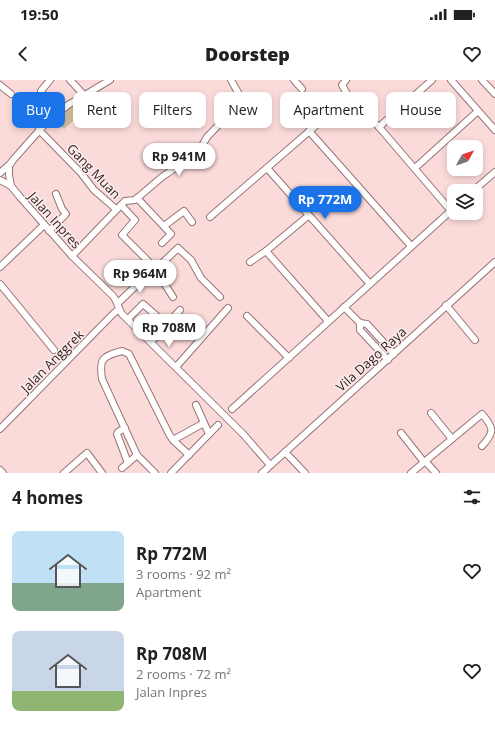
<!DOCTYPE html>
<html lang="en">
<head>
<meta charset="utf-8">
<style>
	:root { --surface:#fff; --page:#f2f2f2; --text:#202124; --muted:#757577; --accent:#1a73e8 }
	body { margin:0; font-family:"Open Sans",sans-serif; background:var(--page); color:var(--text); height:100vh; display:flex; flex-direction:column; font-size:15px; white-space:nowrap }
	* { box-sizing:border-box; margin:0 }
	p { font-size:13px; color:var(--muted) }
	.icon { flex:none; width:22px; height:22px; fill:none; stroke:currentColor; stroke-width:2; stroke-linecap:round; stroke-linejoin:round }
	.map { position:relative; height:393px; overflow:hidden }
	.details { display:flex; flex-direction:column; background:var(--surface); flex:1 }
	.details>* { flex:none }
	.top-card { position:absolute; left:12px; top:12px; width:471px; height:36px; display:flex; gap:8px }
	.needle { width:26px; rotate:50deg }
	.controls { position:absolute; left:447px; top:60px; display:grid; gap:8px }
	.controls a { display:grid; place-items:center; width:36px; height:36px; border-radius:8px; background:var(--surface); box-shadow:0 2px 6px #0003; font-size:20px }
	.price { position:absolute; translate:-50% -34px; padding:0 9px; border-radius:14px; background:#fff; color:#222; font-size:13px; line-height:26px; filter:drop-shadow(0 1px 2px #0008) }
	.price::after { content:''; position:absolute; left:50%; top:24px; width:12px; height:9px; margin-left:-6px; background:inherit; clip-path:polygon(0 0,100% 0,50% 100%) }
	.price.current { background:var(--accent); color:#fff }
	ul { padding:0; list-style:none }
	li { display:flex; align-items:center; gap:12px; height:100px; padding:0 12px }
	li span { display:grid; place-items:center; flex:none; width:112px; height:80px; border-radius:8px; color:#555 }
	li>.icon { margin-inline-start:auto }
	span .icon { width:48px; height:48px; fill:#fffc; stroke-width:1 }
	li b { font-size:17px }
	h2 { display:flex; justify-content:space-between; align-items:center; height:48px; padding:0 12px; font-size:17px }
	.chip { padding:0 14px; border-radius:8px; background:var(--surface); box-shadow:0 2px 6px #0003; font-size:14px; line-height:36px }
	.chip.current { background:var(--accent); color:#fff }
	.status { display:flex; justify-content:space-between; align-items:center; height:28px; padding:0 20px; background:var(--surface); direction:ltr }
	.status svg { height:11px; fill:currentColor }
	header { display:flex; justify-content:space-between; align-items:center; height:52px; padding:0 12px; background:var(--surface); font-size:18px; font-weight:800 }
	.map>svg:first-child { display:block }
</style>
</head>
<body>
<div class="status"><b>19:50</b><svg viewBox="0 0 49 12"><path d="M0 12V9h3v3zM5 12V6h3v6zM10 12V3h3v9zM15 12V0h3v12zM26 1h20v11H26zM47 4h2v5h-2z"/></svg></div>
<header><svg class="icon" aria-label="back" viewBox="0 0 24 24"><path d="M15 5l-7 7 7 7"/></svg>Doorstep<svg class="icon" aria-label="heart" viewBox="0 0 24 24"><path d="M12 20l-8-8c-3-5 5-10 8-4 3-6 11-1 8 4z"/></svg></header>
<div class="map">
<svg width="495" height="393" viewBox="0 0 495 393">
	<rect width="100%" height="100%" fill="#fbdbda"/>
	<path fill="#d4bf9a" d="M73 25 81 34 64 49 56 40Z"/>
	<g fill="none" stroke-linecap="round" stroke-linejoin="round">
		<g stroke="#987574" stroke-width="8">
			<g id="minor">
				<path d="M50 0 41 11V15L57 34"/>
				<path d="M70 0 84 15"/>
				<path d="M110 0 68 25 45 44 13 80 9 86V95L11 106 20 117 72 176 113 216C118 222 118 229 122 234L244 355 270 385"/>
				<path d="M294 0 302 9"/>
				<path d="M346 0 342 5 349 17 379 47 451 131"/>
				<path d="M451 0 495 50"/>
				<path d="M482 0 495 14"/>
				<path d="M0 5 11 14"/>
				<path d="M19 29 27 25 41 15"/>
				<path d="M379 47 432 0"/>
				<path d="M39 50 81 93 94 110 116 129"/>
				<path d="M309 51 411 166"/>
				<path d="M267 88 370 204"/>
				<path d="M415 88 478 31"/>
				<path d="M0 93 10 84"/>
				<path d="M0 100 11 106"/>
				<path d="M473 111 495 92"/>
				<path d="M137 118 171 154 162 163"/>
				<path d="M121 125 135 140 122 155 156 189"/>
				<path d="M210 137 349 17"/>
				<path d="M164 146 184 131 192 142"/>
				<path d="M49 151 66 134 62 129 56 114"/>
				<path d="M266 171 328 241"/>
				<path d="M72 176 125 121 135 120 162 97 196 74 199 71 207 57 240 23V16L231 0"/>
				<path d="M250 182 266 171 308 136"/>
				<path d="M0 187 44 145"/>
				<path d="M153 192 164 203 173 217"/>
				<path d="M0 204 54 270"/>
				<path d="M118 223 142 200 153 192 178 168 191 180 201 198 220 217"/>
				<path d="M446 225 475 260"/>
				<path d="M344 227 360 243"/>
				<path d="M247 236 289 278"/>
				<path d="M128 239 143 224 167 245"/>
				<path d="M154 259 180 230"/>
				<path d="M388 280 360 250V243L367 244 394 274"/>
				<path d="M176 287 228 228"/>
				<path d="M196 325 209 354"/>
				<path d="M232 329 454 128"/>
				<path d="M431 333 452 359"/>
				<path d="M125 348 118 352 117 354 128 383"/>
				<path d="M0 349 113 234 119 229"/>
				<path d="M401 353 424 382"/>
				<path d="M173 360 204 343"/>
				<path d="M285 372 305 393"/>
				<path d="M425 381 436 393"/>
				<path d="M122 388 137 375"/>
				<path d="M0 390 3 393"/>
				<path d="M64 393 87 373 102 393"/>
				<path d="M155 393 137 375 102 299C99 279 102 276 122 271L129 274 169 354 173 360 189 375"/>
				<path d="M171 393 218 345"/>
				<path d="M262 393 495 182"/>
				<path d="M411 393 482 334C494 348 495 352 482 366"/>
			</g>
		</g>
		<use href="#minor" stroke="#fff" stroke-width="6"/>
	</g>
	<g text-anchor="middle" stroke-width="3" stroke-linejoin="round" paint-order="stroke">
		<g font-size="13" fill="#2c1e1d" stroke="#fdedec">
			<text transform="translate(94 91) rotate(46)" y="5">Gang Muan</text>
			<text transform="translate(55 140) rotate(48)" y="5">Jalan Inpres</text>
			<text transform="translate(371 279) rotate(-42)" y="5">Vila Dago Raya</text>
			<text transform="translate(52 281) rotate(-45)" y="5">Jalan Anggrek</text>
		</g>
	</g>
</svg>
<div class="controls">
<a><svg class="needle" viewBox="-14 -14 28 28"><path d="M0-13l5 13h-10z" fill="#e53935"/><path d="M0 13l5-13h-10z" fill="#757577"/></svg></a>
<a><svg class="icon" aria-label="layers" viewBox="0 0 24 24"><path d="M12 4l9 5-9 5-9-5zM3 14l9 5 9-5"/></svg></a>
</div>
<b class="price" style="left:179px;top:97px">Rp 941M</b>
<b class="price current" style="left:325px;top:140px">Rp 772M</b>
<b class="price" style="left:140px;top:214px">Rp 964M</b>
<b class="price" style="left:169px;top:268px">Rp 708M</b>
<div class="top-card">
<a class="chip current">Buy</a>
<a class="chip">Rent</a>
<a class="chip">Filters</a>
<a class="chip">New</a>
<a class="chip">Apartment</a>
<a class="chip">House</a>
</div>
</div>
<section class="details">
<h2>4 homes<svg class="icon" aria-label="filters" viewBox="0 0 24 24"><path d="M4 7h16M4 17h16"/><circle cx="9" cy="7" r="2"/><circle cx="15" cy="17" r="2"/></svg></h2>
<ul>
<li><span style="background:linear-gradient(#bfe0f5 65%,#7fa58c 0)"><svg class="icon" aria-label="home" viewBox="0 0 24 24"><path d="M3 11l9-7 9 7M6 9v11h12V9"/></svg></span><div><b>Rp 772M</b><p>3 rooms · 92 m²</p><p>Apartment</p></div><svg class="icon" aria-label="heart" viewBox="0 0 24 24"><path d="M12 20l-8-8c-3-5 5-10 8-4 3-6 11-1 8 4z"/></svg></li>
<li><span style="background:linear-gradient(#c9d6e8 75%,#8fb573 0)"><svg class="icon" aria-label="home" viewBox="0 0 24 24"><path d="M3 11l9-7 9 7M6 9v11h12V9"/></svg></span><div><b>Rp 708M</b><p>2 rooms · 72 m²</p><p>Jalan Inpres</p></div><svg class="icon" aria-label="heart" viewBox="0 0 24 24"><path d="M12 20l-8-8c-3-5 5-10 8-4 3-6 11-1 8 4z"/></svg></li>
</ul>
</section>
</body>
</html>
